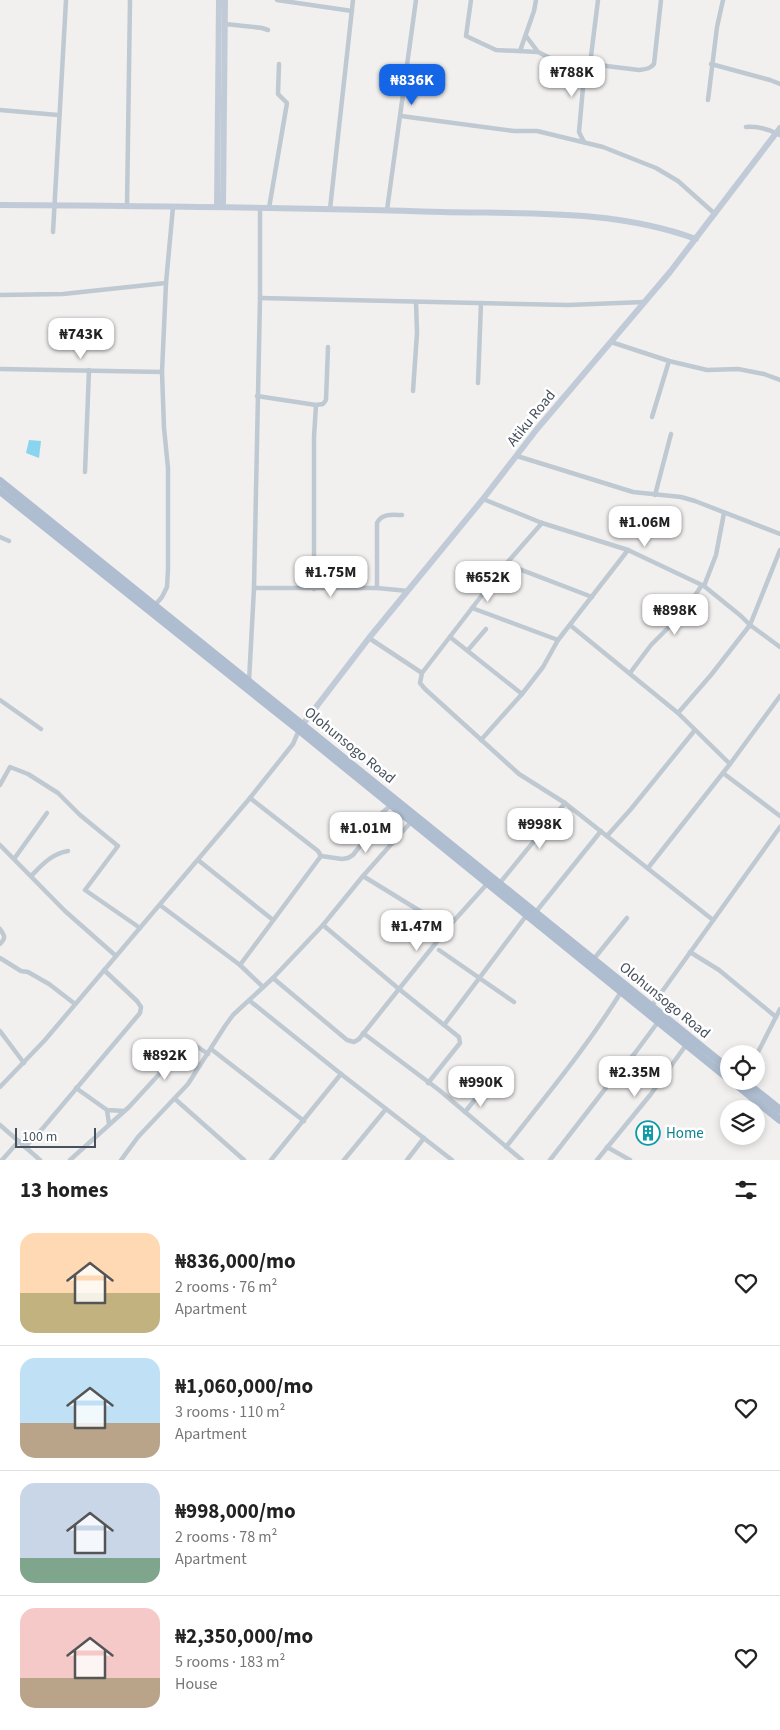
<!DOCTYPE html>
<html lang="en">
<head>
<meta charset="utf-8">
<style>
	:root { --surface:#fff; --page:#f2f2f2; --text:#222; --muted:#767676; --line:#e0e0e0; --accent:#1566e6 }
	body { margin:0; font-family:"Source Sans 3",sans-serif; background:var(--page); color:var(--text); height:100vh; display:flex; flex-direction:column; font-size:19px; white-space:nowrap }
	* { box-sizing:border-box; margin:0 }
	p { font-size:16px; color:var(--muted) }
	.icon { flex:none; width:28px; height:28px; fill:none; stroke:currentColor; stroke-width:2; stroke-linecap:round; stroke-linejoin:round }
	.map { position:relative; height:1160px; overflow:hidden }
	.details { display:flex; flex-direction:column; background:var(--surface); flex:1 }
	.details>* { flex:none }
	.fabs { position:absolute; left:720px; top:1045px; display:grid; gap:10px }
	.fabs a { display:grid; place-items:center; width:45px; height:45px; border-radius:50%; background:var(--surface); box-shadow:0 2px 8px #0003; font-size:25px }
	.scale { position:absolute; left:15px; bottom:12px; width:81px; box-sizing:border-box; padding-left:5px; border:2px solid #47515d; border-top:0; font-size:14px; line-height:18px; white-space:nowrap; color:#47515d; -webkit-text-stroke:4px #fff; paint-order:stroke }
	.price { position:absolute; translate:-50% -42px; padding:0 11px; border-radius:10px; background:#fff; color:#222; font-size:16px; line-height:32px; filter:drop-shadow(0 1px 2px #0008) }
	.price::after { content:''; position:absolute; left:50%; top:30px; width:15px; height:11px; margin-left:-8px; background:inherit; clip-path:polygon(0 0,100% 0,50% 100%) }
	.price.current { background:var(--accent); color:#fff }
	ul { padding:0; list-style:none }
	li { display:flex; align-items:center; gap:15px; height:125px; padding:0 20px }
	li+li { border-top:1px solid var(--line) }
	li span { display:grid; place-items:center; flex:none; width:140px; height:100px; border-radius:15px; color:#555 }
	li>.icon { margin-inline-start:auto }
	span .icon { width:60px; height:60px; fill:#fffc; stroke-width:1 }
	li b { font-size:21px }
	h2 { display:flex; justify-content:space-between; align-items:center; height:60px; padding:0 20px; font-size:21px }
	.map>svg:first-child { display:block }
</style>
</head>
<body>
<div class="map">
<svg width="780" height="1160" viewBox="0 0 780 1160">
	<rect width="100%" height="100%" fill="#f2efef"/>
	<path fill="#89d4ee" d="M29 440 41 441 39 458 26 453Z"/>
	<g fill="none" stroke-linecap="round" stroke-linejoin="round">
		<g stroke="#bfc9d1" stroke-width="4.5">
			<path d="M277 0 352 11"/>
			<path d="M471 0 466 36 496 50 538 52"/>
			<path d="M225 24 262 28 268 30"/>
			<path d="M526 36 538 52 560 63 590 64 639 70C646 69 650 69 654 64L661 0"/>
			<path d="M520 51 534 11 536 0"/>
			<path d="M590 64 598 0"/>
			<path d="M711 64 770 80 780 84"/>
			<path d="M708 100 717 27 723 0"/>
			<path d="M0 110 58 115"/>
			<path d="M401 116 514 131H537L603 147 656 168 678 181 715 214"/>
			<path d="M746 127C759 126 769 129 780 135"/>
			<path d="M584 142 579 132 585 65"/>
			<path d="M127 207 130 0"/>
			<path d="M269 208 287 103 278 94 279 64"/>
			<path d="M330 209 353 0"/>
			<path d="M387 210 416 0"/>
			<path d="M53 232 66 0"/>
			<path d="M0 295 63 294 166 283"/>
			<path d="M260 298 568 305 644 302"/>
			<path d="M611 342 669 361 707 370 738 369 764 374 780 380"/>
			<path d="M0 369 162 372"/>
			<path d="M478 383 481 303"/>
			<path d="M413 391 417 333 416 302"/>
			<path d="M257 396 316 405"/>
			<path d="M652 417 669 361"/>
			<path d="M517 456 633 492 681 497 695 501 780 534"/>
			<path d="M85 472 89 370"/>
			<path d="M655 495 671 434"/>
			<path d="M483 499 542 523 628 550 704 586 741 616 750 625 780 647"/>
			<path d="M0 537 9 541"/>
			<path d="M506 564 592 597"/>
			<path d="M704 586 716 555 724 513"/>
			<path d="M254 588H377L408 591"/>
			<path d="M377 588V523C382 513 392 515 402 515"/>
			<path d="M314 589V437L316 405 323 404 326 400 328 347"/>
			<path d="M155 605 162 597 167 587 168 569V468L164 428 162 372 166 283 173 207"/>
			<path d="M472 608 558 640"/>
			<path d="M570 625 678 713 730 764"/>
			<path d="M450 637 522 694"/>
			<path d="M369 638 422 673 420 683 425 689 519 774 565 803 713 920"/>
			<path d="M468 650 486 629"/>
			<path d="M422 673 506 564 542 523"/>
			<path d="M630 673 651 645 683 613 702 585"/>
			<path d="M249 681 254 588 260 298V208"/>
			<path d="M0 700 41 729"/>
			<path d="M678 713 711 675 750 625 780 550"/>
			<path d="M481 740 522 694 543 667 558 640 628 550"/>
			<path d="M723 773 780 816"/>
			<path d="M0 785 10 767 28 774 58 793 80 815 118 846 85 890 140 928"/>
			<path d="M250 798 318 851 321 856 342 859 348 858 353 855 374 828 382 813 391 805"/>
			<path d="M607 836 631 809 695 730"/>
			<path d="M0 845 65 911 116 956"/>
			<path d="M14 859 47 813"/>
			<path d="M198 860 273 920"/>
			<path d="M648 868 730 764 780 696"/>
			<path d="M31 876C42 865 51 854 68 851"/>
			<path d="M363 876 420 911 451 924"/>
			<path d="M499 884 565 803"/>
			<path d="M160 905 240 965 263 987"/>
			<path d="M535 913 601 831"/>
			<path d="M323 925 399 989 459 1037 460 1043 428 1083"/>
			<path d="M0 929C5 936 6 938 0 944"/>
			<path d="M439 950 514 1002"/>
			<path d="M690 952 719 970 776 1017"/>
			<path d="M0 958 21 971 28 972 49 984 75 1004"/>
			<path d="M593 960 627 918"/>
			<path d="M240 965 321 856"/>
			<path d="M273 978 347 1040 354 1042 359 1039 451 924 487 884"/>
			<path d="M250 1001 341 1074 452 1160"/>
			<path d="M651 1007 780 827"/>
			<path d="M444 1025 526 916"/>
			<path d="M0 1031 24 1063"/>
			<path d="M363 1033 439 1090 522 1160"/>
			<path d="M211 1049 304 1121"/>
			<path d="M756 1056 780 1009"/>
			<path d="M0 1087 45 1040 250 798 293 744 299 730"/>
			<path d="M76 1088 107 1110 124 1111"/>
			<path d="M175 1099 244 1160"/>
			<path d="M107 1110 109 1124"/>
			<path d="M465 1112 481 1092"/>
			<path d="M0 1125 40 1160"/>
			<path d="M25 1147 43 1128 140 1013 141 1007 137 1001 104 970"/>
			<path d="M506 1147C546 1096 587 1047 621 992"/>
			<path d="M607 1147 630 1160"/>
			<path d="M2 1160 19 1141"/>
			<path d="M70 1160 129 1107 185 1046 195 1045 208 1054"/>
			<path d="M121 1160 138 1137 188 1084 225 1026 233 1015 273 978 323 925 363 876 411 822"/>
			<path d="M271 1160 341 1074"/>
			<path d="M344 1160 386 1109"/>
			<path d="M407 1160 424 1138"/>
			<path d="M550 1160 612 1080 635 1053 658 1022"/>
			<path d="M597 1160 651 1094 686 1045"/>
		</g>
		<g stroke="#c1cbd8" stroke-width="6">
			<path d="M0 205C147 206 295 207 442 212 526 214 615 209 696 239"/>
			<path d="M223 206 225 0"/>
			<path d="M217 207 219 0"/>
			<path d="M300 728 369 638 483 499 537 429 670 272 780 128"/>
		</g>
		<g stroke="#aebdcf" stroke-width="8">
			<path d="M0 481 729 1069"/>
			<path d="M0 491 299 730 729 1079"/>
			<path d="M732 1081 780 1120"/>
			<path d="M744 1081 780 1110"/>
		</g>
	</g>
	<defs>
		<g id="building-ring" transform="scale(1.25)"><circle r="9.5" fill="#fff" stroke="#0f9aa8" stroke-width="1.5"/><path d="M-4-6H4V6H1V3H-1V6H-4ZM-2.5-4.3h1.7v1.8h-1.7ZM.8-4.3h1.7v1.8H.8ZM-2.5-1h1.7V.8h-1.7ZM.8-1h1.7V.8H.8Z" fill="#0f9aa8"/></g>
	</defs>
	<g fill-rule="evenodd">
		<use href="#building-ring" x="648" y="1133"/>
	</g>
	<g text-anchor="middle" stroke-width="5" stroke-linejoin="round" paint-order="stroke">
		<g font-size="15" fill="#47515d" stroke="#fff">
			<text transform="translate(531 418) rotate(-51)" y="5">Atiku Road</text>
			<text transform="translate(350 745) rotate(39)" y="5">Olohunsogo Road</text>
			<text transform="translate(665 1000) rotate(39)" y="5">Olohunsogo Road</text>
		</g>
		<g font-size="15" fill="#0d838f" stroke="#fff" text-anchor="start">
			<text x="666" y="1138">Home</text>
		</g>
	</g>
</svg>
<div class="fabs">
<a><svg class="icon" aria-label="locate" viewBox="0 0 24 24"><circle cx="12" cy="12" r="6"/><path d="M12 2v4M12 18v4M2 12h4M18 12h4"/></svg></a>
<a><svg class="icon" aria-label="layers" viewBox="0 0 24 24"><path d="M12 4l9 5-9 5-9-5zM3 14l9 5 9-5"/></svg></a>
</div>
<div class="scale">100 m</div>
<b class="price" style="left:572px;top:98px">₦788K</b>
<b class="price current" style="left:412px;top:106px">₦836K</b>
<b class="price" style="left:81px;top:360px">₦743K</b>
<b class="price" style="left:645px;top:548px">₦1.06M</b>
<b class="price" style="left:331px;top:598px">₦1.75M</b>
<b class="price" style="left:488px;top:603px">₦652K</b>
<b class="price" style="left:675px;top:636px">₦898K</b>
<b class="price" style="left:540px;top:850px">₦998K</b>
<b class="price" style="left:366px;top:854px">₦1.01M</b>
<b class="price" style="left:417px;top:952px">₦1.47M</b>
<b class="price" style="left:165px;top:1081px">₦892K</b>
<b class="price" style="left:635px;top:1098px">₦2.35M</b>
<b class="price" style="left:481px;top:1108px">₦990K</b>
</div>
<section class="details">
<h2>13 homes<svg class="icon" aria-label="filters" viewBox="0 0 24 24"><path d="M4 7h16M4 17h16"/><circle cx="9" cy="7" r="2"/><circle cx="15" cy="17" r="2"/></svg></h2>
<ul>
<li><span style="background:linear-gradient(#ffd9b3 60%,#c2b280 0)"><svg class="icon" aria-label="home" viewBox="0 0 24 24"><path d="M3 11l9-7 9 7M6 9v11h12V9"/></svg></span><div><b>₦836,000/mo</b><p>2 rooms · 76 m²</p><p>Apartment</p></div><svg class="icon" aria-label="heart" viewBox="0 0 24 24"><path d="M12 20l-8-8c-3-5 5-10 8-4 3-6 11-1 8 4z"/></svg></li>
<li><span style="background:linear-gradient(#bfe0f5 65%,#b9a48a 0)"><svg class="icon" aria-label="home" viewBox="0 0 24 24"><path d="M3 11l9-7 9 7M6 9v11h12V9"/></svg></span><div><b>₦1,060,000/mo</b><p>3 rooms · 110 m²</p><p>Apartment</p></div><svg class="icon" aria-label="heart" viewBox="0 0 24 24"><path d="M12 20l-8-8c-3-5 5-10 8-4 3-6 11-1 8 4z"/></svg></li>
<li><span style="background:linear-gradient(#c9d6e8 75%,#7fa58c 0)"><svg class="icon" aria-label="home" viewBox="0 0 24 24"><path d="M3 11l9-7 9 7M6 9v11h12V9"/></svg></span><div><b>₦998,000/mo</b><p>2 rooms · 78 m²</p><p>Apartment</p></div><svg class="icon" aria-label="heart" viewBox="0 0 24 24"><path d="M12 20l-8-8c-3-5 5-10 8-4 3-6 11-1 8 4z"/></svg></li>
<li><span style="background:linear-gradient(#f6c9c9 70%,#b9a48a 0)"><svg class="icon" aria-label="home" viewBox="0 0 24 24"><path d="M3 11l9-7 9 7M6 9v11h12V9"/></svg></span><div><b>₦2,350,000/mo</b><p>5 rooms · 183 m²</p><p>House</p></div><svg class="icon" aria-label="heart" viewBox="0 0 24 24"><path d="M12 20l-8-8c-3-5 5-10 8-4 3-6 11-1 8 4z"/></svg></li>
</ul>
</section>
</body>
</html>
